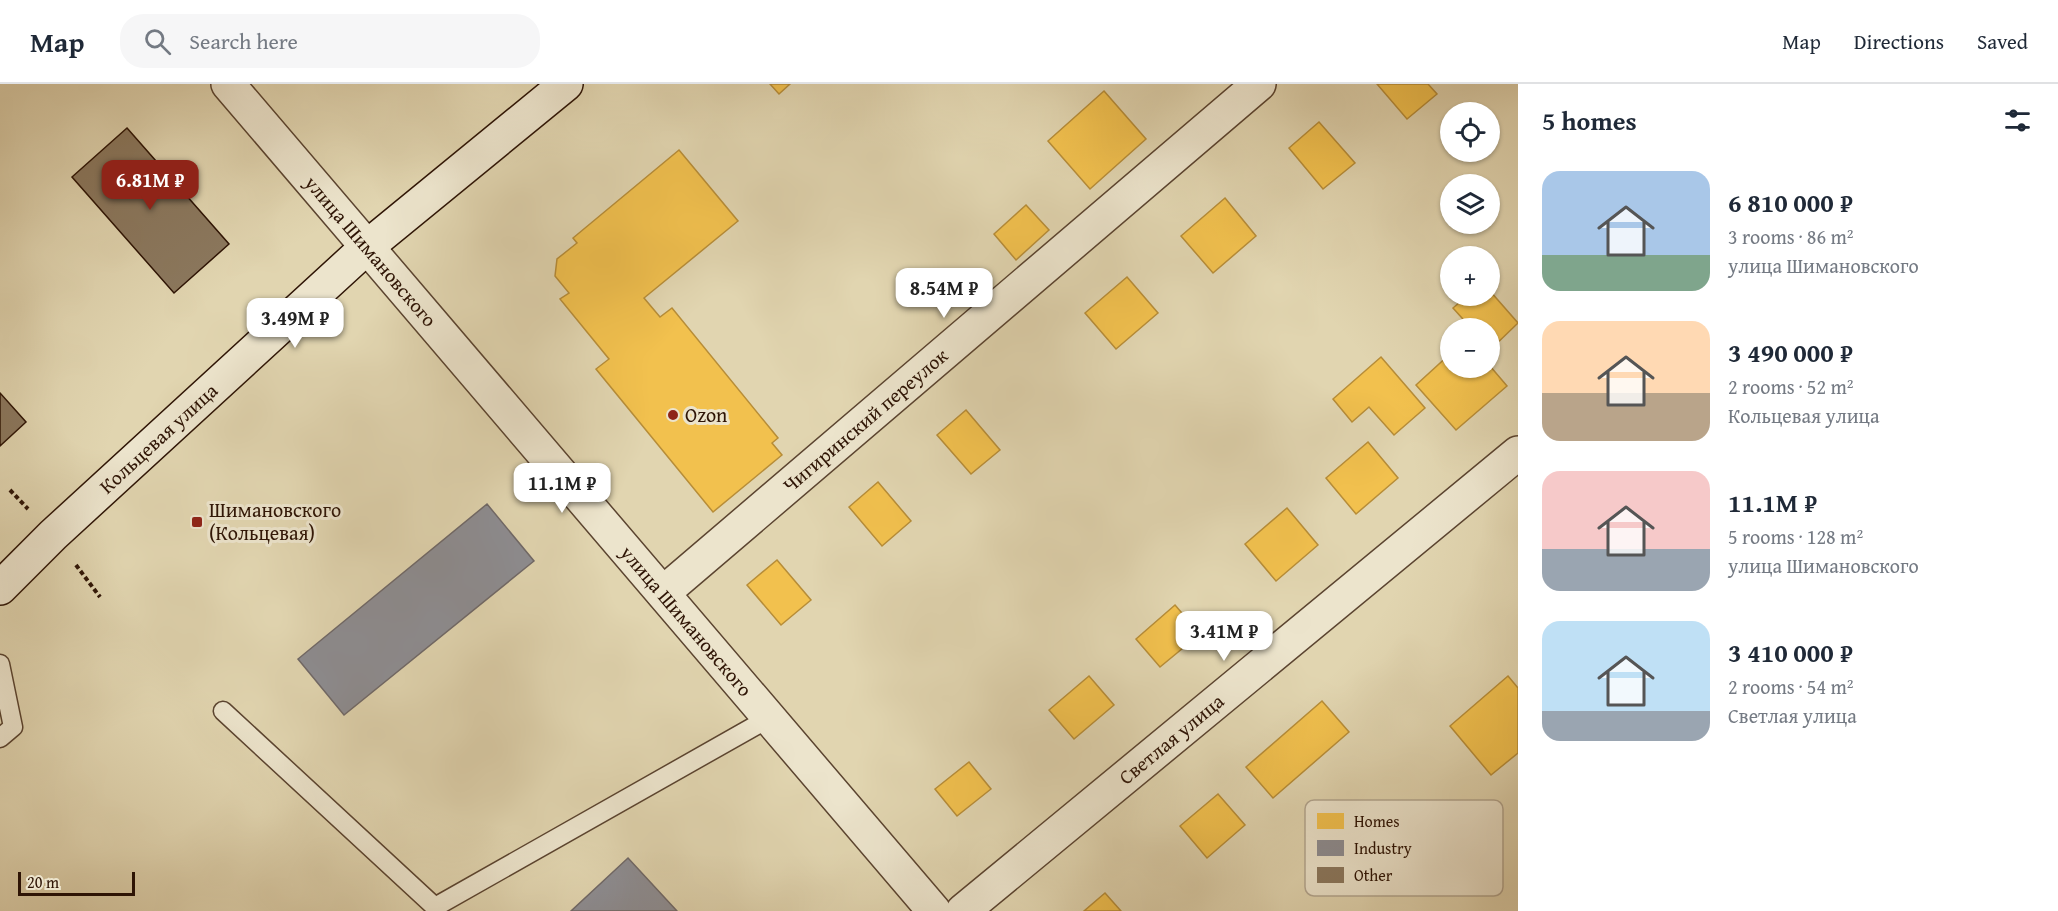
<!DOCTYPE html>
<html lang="en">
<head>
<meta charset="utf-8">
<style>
	:root { --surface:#fff; --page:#f6f6f7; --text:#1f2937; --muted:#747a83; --line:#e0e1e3; --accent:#8f2418 }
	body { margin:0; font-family:"Gentium Book Plus",serif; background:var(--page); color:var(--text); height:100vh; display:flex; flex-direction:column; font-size:22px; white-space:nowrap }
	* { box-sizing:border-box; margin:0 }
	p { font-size:20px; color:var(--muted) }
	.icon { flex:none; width:33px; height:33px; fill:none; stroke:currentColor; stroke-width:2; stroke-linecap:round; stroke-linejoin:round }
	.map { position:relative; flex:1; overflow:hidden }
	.side { display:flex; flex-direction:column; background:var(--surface); width:540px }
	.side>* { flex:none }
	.buttons { position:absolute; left:1440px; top:18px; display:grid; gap:12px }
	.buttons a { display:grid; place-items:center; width:60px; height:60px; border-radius:50%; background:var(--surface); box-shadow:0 2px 4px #0004; font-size:30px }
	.scale { position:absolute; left:18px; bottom:15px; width:117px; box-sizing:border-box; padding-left:6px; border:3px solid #2e1405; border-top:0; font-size:16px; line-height:21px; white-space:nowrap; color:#2e1405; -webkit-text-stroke:4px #ece4cc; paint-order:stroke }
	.price { position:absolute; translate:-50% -51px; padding:0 14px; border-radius:12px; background:#fff; color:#222; font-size:20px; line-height:39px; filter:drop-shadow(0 2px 3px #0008) }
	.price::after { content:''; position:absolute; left:50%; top:36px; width:18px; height:14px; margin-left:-9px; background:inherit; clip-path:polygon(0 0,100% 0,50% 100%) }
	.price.on { background:var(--accent); color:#fff }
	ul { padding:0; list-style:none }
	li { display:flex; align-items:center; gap:18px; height:150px; padding:0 24px }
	li span { display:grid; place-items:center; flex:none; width:168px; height:120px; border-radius:18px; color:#555 }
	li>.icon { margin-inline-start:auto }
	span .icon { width:72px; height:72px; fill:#fffc; stroke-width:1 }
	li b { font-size:26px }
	h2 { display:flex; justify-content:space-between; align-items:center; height:72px; padding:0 24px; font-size:26px }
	header { display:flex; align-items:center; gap:36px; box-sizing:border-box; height:84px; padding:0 30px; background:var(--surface); border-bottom:2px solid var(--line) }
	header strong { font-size:28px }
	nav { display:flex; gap:33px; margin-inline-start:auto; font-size:21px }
	.search { width:420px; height:54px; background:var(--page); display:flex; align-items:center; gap:15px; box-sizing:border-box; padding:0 21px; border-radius:24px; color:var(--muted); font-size:22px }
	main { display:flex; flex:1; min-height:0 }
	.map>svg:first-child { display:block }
</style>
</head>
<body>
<header>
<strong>Map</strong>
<div class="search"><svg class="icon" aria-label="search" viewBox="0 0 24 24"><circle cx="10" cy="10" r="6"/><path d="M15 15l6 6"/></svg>Search here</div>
<nav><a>Map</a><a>Directions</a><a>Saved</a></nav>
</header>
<main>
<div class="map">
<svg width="1518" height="827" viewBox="0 0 1518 827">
	<rect width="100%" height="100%" fill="#e1d5b0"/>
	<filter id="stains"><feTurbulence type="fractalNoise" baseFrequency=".00333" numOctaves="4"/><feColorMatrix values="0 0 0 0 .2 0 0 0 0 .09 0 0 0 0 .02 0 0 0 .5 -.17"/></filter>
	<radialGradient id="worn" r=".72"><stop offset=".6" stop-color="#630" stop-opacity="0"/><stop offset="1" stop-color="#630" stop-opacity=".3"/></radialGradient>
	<g fill="#f2c14e" stroke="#b78d38" stroke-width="1.5">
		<path d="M770 0H790L779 10Z"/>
		<path d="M1377 0H1428L1437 10 1407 35Z"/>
		<path d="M1104 7 1146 55 1090 105 1048 57Z"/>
		<path d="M1319 38 1355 79 1323 105 1289 64Z"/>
		<path d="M679 66 738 137 644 214 660 233 672 224 778 354 772 359 782 371 713 428 596 285 609 275 560 215 569 209 555 192 557 175 577 159 573 154Z"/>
		<path d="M1225 114 1256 152 1213 189 1181 152Z"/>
		<path d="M1026 121 1049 146 1016 176 994 150Z"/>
		<path d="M1127 193 1158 229 1116 265 1085 229Z"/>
		<path d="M1490 207 1518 239 1490 266V244H1471L1453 224 1467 212H1490Z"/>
		<path d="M1450 270V284L1490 282 1507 302 1456 346 1416 301Z"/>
		<path d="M1381 273 1425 324 1394 351 1369 323 1352 338 1333 315Z"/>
		<path d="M966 326 1000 366 971 390 937 351Z"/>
		<path d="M1368 358 1398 394 1356 430 1326 394Z"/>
		<path d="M878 398 911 437 882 462 849 423Z"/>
		<path d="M1287 424 1318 461 1276 497 1245 460Z"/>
		<path d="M777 476 811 516 781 541 747 501Z"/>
		<path d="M1175 521 1200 550 1160 583 1136 555Z"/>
		<path d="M1089 592 1114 621 1074 655 1049 626Z"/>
		<path d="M1508 592 1518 604V669L1491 691 1450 642Z"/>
		<path d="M1322 617 1349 648 1273 714 1246 683Z"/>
		<path d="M969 678 991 705 957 732 935 705Z"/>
		<path d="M1218 710 1245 741 1207 774 1180 742Z"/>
		<path d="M1105 809 1121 827H1084Z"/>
	</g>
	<g fill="#8d8d92" stroke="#706968" stroke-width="1.5">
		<path d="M487 420 534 477 344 631 298 575Z"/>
		<path d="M628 774 677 827H571Z"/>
	</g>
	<g fill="#8b785e" stroke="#2e1405" stroke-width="1.5">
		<path d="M127 44 229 160 174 209 72 93Z"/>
		<path d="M0 309 26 338 0 362Z"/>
	</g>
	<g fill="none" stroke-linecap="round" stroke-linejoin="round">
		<g stroke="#5b4430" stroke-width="21">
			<g id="lane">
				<path d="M0 580 13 643 0 654"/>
				<path d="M223 627 435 823 769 634"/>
			</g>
		</g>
		<g stroke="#5b4430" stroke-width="36">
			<g id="street">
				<path id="s1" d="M228 0 934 827"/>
				<path id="s2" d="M663 509 1259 0"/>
				<path id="s3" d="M963 827 1518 369"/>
			</g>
		</g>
		<g stroke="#2e1405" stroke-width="36">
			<g id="secondary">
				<path id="s4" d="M0 504 53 451 367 163 566 0"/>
			</g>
		</g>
		<g stroke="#2e1405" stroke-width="4" stroke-dasharray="4.5 3" stroke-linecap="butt">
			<path d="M10 406 28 425"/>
			<path d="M76 481 100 513"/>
		</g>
		<use href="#lane" stroke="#ece4cc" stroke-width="18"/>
		<use href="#street" stroke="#ece4cc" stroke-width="33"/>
		<use href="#secondary" stroke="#ece4cc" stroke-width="33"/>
	</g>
	<g fill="#8f2418" stroke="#ece4cc" stroke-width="2">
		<circle cx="673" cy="331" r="6"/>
		<rect x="191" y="432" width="12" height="12" rx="3"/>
	</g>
	<g text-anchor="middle" stroke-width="6" stroke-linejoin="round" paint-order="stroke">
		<g font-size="20" fill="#2e1405" stroke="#ece4cc">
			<text dy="7" stroke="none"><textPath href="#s1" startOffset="220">улица Шимановского</textPath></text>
			<text dy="7" stroke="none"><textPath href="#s2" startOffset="266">Чигиринский переулок</textPath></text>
			<text dy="7" stroke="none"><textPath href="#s4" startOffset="218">Кольцевая улица</textPath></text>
			<text dy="7" stroke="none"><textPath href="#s1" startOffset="706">улица Шимановского</textPath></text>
			<text dy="7" stroke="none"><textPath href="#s3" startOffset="270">Светлая улица</textPath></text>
		</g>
		<g font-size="20" fill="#2e1405" stroke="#ece4cc" text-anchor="start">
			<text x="685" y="338">Ozon</text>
			<text x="209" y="433">Шимановского<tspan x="209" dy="23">(Кольцевая)</tspan></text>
		</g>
	</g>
	<rect x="1305" y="716" width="198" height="96" rx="9" fill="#ece4cc" stroke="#b3a690" stroke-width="1.5"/>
	<rect x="1317" y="729" width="27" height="16" fill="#f2c14e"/>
	<rect x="1317" y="756" width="27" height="16" fill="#8d8d92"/>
	<rect x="1317" y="783" width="27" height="16" fill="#8b785e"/>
	<g font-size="16" fill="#2e1405">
		<text x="1354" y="743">Homes</text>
		<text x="1354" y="770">Industry</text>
		<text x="1354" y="797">Other</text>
	</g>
	<rect width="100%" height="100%" filter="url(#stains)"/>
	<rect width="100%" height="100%" fill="url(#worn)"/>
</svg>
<div class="buttons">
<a><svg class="icon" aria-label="locate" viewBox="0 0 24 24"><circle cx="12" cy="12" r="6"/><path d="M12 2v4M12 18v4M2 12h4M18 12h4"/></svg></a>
<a><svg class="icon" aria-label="layers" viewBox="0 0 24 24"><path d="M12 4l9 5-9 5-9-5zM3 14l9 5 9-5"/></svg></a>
<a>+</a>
<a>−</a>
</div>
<div class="scale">20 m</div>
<b class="price on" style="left:150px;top:127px">6.81M ₽</b>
<b class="price" style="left:944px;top:235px">8.54M ₽</b>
<b class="price" style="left:295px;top:265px">3.49M ₽</b>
<b class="price" style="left:562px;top:430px">11.1M ₽</b>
<b class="price" style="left:1224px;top:578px">3.41M ₽</b>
</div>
<section class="side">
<h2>5 homes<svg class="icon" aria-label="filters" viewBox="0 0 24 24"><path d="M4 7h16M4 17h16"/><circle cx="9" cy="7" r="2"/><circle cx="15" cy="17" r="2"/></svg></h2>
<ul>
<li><span style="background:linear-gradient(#a9c7e8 70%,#7fa58c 0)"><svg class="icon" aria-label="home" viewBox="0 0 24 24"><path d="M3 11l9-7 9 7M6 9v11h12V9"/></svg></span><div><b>6 810 000 ₽</b><p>3 rooms · 86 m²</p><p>улица Шимановского</p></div></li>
<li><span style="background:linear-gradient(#ffd9b3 60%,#b9a48a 0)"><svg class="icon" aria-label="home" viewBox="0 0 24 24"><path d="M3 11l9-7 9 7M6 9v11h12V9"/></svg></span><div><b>3 490 000 ₽</b><p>2 rooms · 52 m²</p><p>Кольцевая улица</p></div></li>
<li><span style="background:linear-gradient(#f6c9c9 65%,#9aa5b1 0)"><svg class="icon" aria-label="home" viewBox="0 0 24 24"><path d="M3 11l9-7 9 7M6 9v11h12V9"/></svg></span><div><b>11.1M ₽</b><p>5 rooms · 128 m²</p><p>улица Шимановского</p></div></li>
<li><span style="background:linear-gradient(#bfe0f5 75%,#9aa5b1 0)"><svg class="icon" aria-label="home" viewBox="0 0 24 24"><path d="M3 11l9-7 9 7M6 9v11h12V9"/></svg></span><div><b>3 410 000 ₽</b><p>2 rooms · 54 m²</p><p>Светлая улица</p></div></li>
</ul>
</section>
</main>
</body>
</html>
